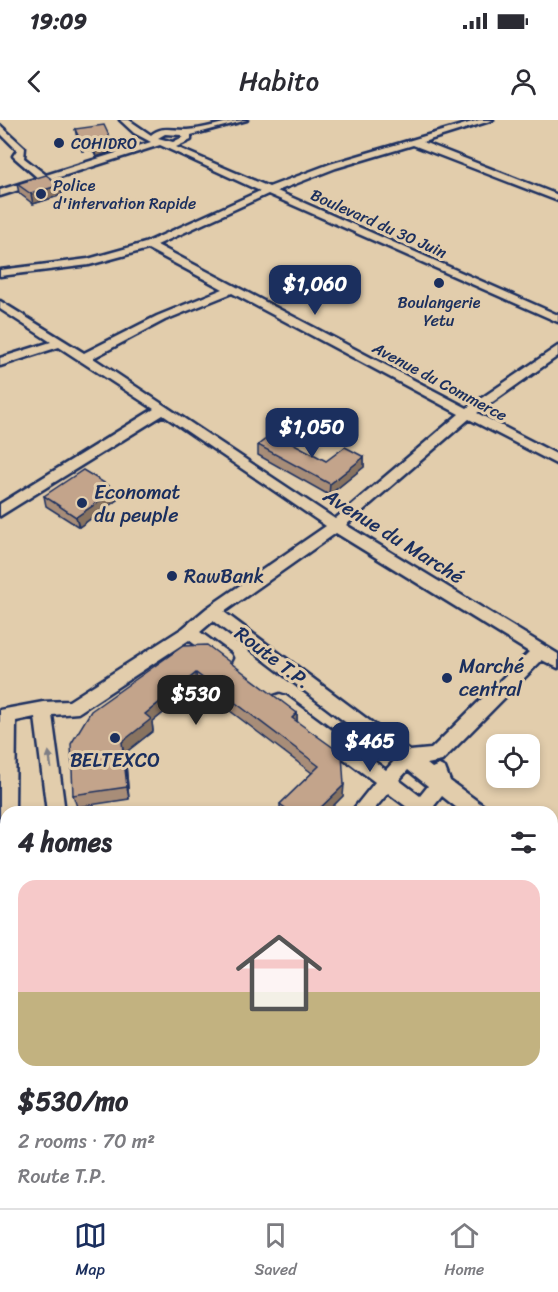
<!DOCTYPE html>
<html lang="en">
<head>
<meta charset="utf-8">
<style>
	:root { --surface:#fff; --page:#f7f7f7; --text:#2b2b33; --muted:#7c7c81; --line:#e1e1e2; --accent:#1b2f5e }
	body { margin:0; font-family:Sriracha,sans-serif; background:var(--page); color:var(--text); height:100vh; display:flex; flex-direction:column; font-size:22px; white-space:nowrap }
	* { box-sizing:border-box; margin:0 }
	p { font-size:20px; color:var(--muted) }
	.icon { flex:none; width:33px; height:33px; fill:none; stroke:currentColor; stroke-width:2; stroke-linecap:round; stroke-linejoin:round }
	.map { position:relative; flex:1; overflow:hidden }
	.sheet { position:absolute; left:0px; top:686px; width:558px; height:404px; display:flex; flex-direction:column; background:var(--surface); border-radius:18px 18px 0 0; box-shadow:0 3px 9px #0003 }
	.sheet>* { flex:none }
	.tools { position:absolute; left:486px; top:614px; display:grid; gap:12px }
	.tools a { display:grid; place-items:center; width:54px; height:54px; border-radius:12px; background:var(--surface); box-shadow:0 3px 9px #0003; font-size:30px }
	.price { position:absolute; translate:-50% -51px; padding:0 14px; border-radius:12px; background:var(--accent); color:#fff; font-size:20px; line-height:39px; filter:drop-shadow(0 2px 3px #0008) }
	.price::after { content:''; position:absolute; left:50%; top:36px; width:18px; height:14px; margin-left:-9px; background:inherit; clip-path:polygon(0 0,100% 0,50% 100%) }
	.price.selected { background:#222; color:#fff }
	ul { padding:0; list-style:none }
	li { display:grid; align-content:center; gap:12px; height:318px; padding:0 18px }
	li+li { border-top:2px solid var(--line) }
	li span { display:grid; place-items:center; height:186px; border-radius:18px; color:#555 }
	li>.icon { margin-inline-start:auto }
	span .icon { width:108px; height:108px; fill:#fffc; stroke-width:1 }
	li b { font-size:26px }
	h2 { display:flex; justify-content:space-between; align-items:center; height:72px; padding:0 18px; font-size:26px }
	.status { display:flex; justify-content:space-between; align-items:center; height:42px; padding:0 30px; background:var(--surface); direction:ltr }
	.status svg { height:16px; fill:currentColor }
	header { display:flex; justify-content:space-between; align-items:center; height:78px; padding:0 18px; background:var(--surface); font-size:27px; font-weight:600 }
	.dock { display:flex; justify-content:space-around; align-items:center; height:84px; border-top:2px solid var(--line); background:var(--surface); font-size:16px; color:var(--muted) }
	.dock a { display:grid; justify-items:center; gap:3px }
	.dock .selected { color:var(--accent) }
	.map>svg:first-child { display:block }
</style>
</head>
<body>
<div class="status"><b>19:09</b><svg viewBox="0 0 49 12"><path d="M0 12V9h3v3zM5 12V6h3v6zM10 12V3h3v9zM15 12V0h3v12zM26 1h20v11H26zM47 4h2v5h-2z"/></svg></div>
<header><svg class="icon" aria-label="back" viewBox="0 0 24 24"><path d="M15 5l-7 7 7 7"/></svg>Habito<svg class="icon" aria-label="person" viewBox="0 0 24 24"><circle cx="12" cy="8" r="4"/><path d="M4 21q1-7 8-7t8 7"/></svg></header>
<div class="map">
<svg width="558" height="1088" viewBox="0 0 558 1088">
	<rect width="100%" height="100%" fill="#e2cdac"/>
	<filter id="ink" filterUnits="userSpaceOnUse"><feTurbulence type="fractalNoise" baseFrequency=".0167" numOctaves="2"/><feDisplacementMap in="SourceGraphic" scale="12" xChannelSelector="R" yChannelSelector="G"/><feConvolveMatrix kernelMatrix="1 2 1 2 8 2 1 2 1" color-interpolation-filters="sRGB"/></filter>
	<g filter="url(#ink)">
		<g fill="none" stroke-linecap="round" stroke-linejoin="round">
			<g stroke="#1b2f5e" stroke-width="5">
				<g id="minor">
					<path d="M120 0H129L151 15C163 5 173 11 187 10 207 9 226 0 247 0L191 15V20L176 27 269 67 330 44 479 0H493L423 22 558 75V81L413 25 336 48 277 71 558 195V202L268 74 157 125 467 288 558 226V236L477 293 558 335V345L469 299 346 405 558 534V548L542 540 442 641 427 644 432 648 439 645 445 648 450 661 484 686 486 692H462L442 676 434 686 437 692H410L411 690 388 673 372 692H351L375 662 274 586 271 581 274 576 280 574 286 576 386 650 395 640 213 501 200 512 230 534 232 538 230 542 224 544 218 542 189 520 78 593 52 595 65 692H47L35 597 16 601 15 692H6V1083H16V1088H0V590L43 582 69 581 183 508 207 488 326 406 163 295 0 396V384L154 289 59 227 0 246V238L51 222 0 189V181L84 233 157 196 223 169 148 129 89 145 0 156V150L88 139 145 123 260 71 160 25 0 76V70L38 58 15 38 13 36 17 30 0 13V5L25 28 24 38 46 55 151 22 134 13ZM165 14 181 15 183 17 173 22 158 18ZM232 173 459 294 335 399 93 238 165 200ZM336 413 529 532 431 629 410 631 224 492ZM408 650 428 666 420 676 399 660Z"/>
					<path d="M552 740 558 743V763L552 761Z"/>
					<path d="M552 777 558 779V799L552 797Z"/>
					<path d="M48 1083H74L72 1088H46Z"/>
					<path d="M411 1083H438L440 1088H413Z"/>
				</g>
			</g>
			<use href="#minor" fill="#e2cdac" fill-rule="evenodd"/>
		</g>
		<g fill="#a88d78" stroke="#1b2f5e" stroke-width="1.5">
			<path d="M75 9 112 22 113 31 96 37 92 29 82 31 77 18Z"/>
			<path d="M17 64 60 65 62 75 33 84 19 73Z"/>
			<path d="M258 325 326 341 364 337V347L329 375 258 335Z"/>
			<path d="M44 376 117 380 79 407 46 386Z"/>
			<path d="M183 526 297 593V601L343 676 327 692H280V684L312 653 197 566 152 602 153 611 125 633 129 679 77 687 73 675Z"/>
		</g>
		<g fill="#887361" stroke="#1b2f5e" stroke-width="1.5">
			<path d="M91 20 92 29 82 31 81 22Z"/>
			<path d="M112 22 113 31 96 37 94 28Z"/>
			<path d="M60 65 62 75 33 84 31 74Z"/>
			<path d="M364 337V347L329 375 330 364Z"/>
			<path d="M116 370 117 380 79 407 76 397Z"/>
			<path d="M196 553 197 566 152 602 153 611 125 633 129 679 127 667 122 622 145 594Z"/>
			<path d="M297 593V605L292 598Z"/>
			<path d="M344 665 343 676 327 692H316Z"/>
		</g>
		<g fill="#c3a48b" stroke="#1b2f5e" stroke-width="1.5">
			<path d="M104 5 112 22 94 28 91 20 81 22 75 9Z"/>
			<path d="M46 55 60 65 31 74 17 64Z"/>
			<path d="M274 313 326 341 345 327 364 337 330 364 258 325Z"/>
			<path d="M83 350 116 370 76 397 44 376Z"/>
			<path d="M207 525 297 593 292 598 342 634 344 665 316 692H291L280 684 319 646 196 553 145 594 151 599 122 622 127 667 73 675 71 624 91 591 183 526Z"/>
		</g>
		<defs><path id="oneway-solid" d="M-6-.8H1V-3.2L6.5 0L1 3.2V.8H-6Z" transform="scale(1.5)"/></defs>
		<use fill="#7e7e85" href="#oneway-solid" transform="translate(50 640) rotate(-98)"/>
	</g>
	<g fill="#1b2f5e" stroke="#e2cdac" stroke-width="2">
		<circle cx="59" cy="23" r="6"/>
		<circle cx="41" cy="74" r="6"/>
		<circle cx="439" cy="163" r="6"/>
		<circle cx="82" cy="383" r="6"/>
		<circle cx="172" cy="456" r="6"/>
		<circle cx="447" cy="558" r="6"/>
		<circle cx="115" cy="618" r="6"/>
	</g>
	<g text-anchor="middle" stroke-width="6" stroke-linejoin="round" paint-order="stroke">
		<g font-size="16" fill="#1b2f5e" stroke="#e2cdac" text-anchor="start">
			<text x="71" y="29">COHIDRO</text>
			<text x="53" y="71">Police<tspan x="53" dy="18">d'intervation Rapide</tspan></text>
			<text x="439" y="188" text-anchor="middle">Boulangerie<tspan x="439" dy="18">Yetu</tspan></text>
		</g>
		<g font-size="16" fill="#1b2f5e" stroke="#e2cdac">
			<text transform="translate(379 103) rotate(24)" y="6">Boulevard du 30 Juin</text>
			<text transform="translate(440 261) rotate(28)" y="6">Avenue du Commerce</text>
		</g>
		<g font-size="20" fill="#1b2f5e" stroke="#e2cdac" text-anchor="start">
			<text x="94" y="379">Economat<tspan x="94" dy="23">du peuple</tspan></text>
			<text x="184" y="463">RawBank</text>
			<text x="459" y="553">Marché<tspan x="459" dy="23">central</tspan></text>
			<text x="115" y="647" text-anchor="middle">BELTEXCO</text>
		</g>
		<g font-size="20" fill="#1b2f5e" stroke="#e2cdac">
			<text transform="translate(394 416) rotate(32)" y="7">Avenue du Marché</text>
			<text transform="translate(273 537) rotate(37)" y="7">Route T.P.</text>
		</g>
	</g>
</svg>
<div class="tools">
<a><svg class="icon" aria-label="locate" viewBox="0 0 24 24"><circle cx="12" cy="12" r="6"/><path d="M12 2v4M12 18v4M2 12h4M18 12h4"/></svg></a>
</div>
<b class="price" style="left:315px;top:196px">$1,060</b>
<b class="price" style="left:312px;top:339px">$1,050</b>
<b class="price selected" style="left:196px;top:606px">$530</b>
<b class="price" style="left:370px;top:653px">$465</b>
<section class="sheet">
<h2>4 homes<svg class="icon" aria-label="filters" viewBox="0 0 24 24"><path d="M4 7h16M4 17h16"/><circle cx="9" cy="7" r="2"/><circle cx="15" cy="17" r="2"/></svg></h2>
<ul>
<li><span style="background:linear-gradient(#f6c9c9 60%,#c2b280 0)"><svg class="icon" aria-label="home" viewBox="0 0 24 24"><path d="M3 11l9-7 9 7M6 9v11h12V9"/></svg></span><div><b>$530/mo</b><p>2 rooms · 70 m²</p><p>Route T.P.</p></div></li>
</ul>
</section>
</div>
<nav class="dock">
<a class="selected"><svg class="icon" aria-label="map" viewBox="0 0 24 24"><path d="M3 6l6-2 6 2 6-2v14l-6 2-6-2-6 2zM9 4v14M15 6v14"/></svg>Map</a>
<a><svg class="icon" aria-label="saved" viewBox="0 0 24 24"><path d="M7 4h10v16l-5-4-5 4z"/></svg>Saved</a>
<a><svg class="icon" aria-label="home" viewBox="0 0 24 24"><path d="M3 11l9-7 9 7M6 9v11h12V9"/></svg>Home</a>
</nav>
</body>
</html>
